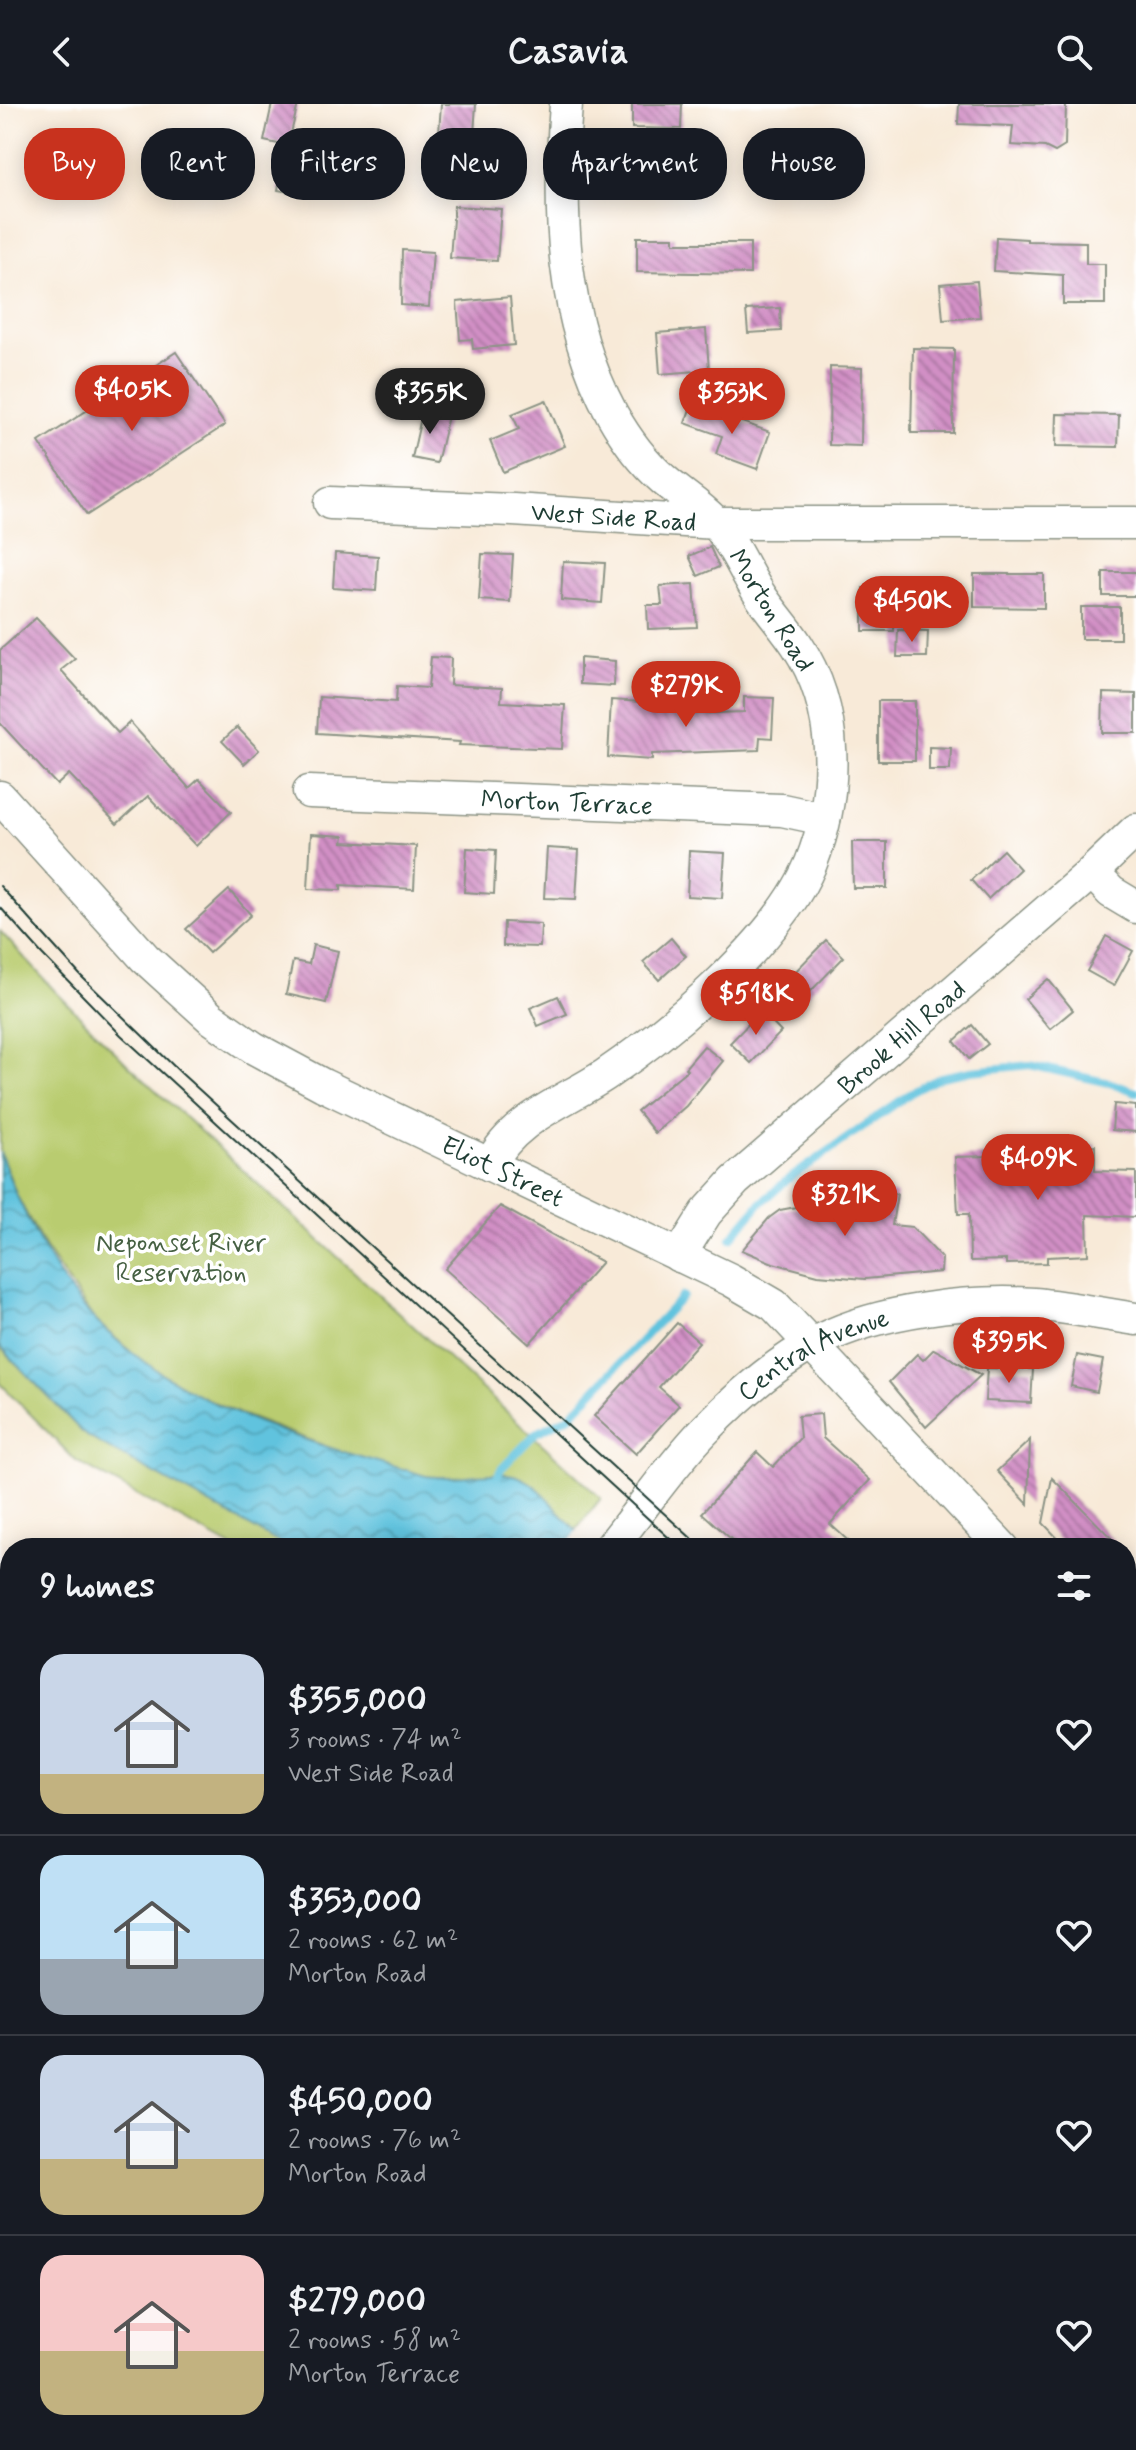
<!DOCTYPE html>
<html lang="en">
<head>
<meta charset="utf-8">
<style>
	:root { --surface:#171b24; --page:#20242c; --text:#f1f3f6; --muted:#9ea1a6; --line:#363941; --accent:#c8321e }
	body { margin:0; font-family:Mynerve,sans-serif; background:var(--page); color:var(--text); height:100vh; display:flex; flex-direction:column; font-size:30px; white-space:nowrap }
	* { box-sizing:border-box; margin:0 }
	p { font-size:26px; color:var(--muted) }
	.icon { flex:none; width:44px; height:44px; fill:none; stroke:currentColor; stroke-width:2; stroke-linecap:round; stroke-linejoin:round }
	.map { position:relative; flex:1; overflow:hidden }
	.drawer { position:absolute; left:0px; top:1434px; width:1136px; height:912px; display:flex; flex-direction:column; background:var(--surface); border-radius:32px 32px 0 0; box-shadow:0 4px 20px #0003 }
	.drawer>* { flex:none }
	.hud { position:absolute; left:24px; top:24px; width:1088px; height:72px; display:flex; gap:16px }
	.price { position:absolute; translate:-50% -68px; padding:0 18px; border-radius:28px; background:var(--accent); color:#fff; font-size:26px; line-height:52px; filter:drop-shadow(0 2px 4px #0008) }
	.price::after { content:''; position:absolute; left:50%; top:48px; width:24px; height:18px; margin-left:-12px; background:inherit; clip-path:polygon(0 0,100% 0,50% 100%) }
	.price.selected { background:#222; color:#fff }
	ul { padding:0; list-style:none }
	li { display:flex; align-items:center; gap:24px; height:200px; padding:0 40px }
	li+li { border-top:2px solid var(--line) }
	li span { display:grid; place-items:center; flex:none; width:224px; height:160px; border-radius:24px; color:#555 }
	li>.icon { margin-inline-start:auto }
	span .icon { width:96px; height:96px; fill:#fffc; stroke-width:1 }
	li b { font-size:34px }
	h2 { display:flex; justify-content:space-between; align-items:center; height:96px; padding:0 40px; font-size:34px }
	.pill { padding:0 28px; border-radius:32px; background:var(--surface); box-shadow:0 4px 20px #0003; font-size:28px; line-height:72px }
	.pill.selected { background:var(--accent); color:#fff }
	header { display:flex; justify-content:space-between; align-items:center; height:104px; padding:0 40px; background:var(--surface); font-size:36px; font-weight:800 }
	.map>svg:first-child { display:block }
</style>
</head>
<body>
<header><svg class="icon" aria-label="back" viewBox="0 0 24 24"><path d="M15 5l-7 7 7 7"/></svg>Casavia<svg class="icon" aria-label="search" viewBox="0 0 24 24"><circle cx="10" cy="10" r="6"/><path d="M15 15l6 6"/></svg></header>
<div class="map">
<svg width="1136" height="2346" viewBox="0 0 1136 2346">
	<defs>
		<pattern id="water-waves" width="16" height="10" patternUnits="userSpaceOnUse" patternTransform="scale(2)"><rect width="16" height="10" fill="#60c3de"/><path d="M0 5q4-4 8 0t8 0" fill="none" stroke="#4fa0b5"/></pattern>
		<pattern id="building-back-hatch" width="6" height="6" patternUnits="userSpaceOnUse" patternTransform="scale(2)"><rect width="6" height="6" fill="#d18fc5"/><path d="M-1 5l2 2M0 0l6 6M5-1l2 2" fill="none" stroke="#a976a1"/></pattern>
	</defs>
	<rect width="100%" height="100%" fill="#fff"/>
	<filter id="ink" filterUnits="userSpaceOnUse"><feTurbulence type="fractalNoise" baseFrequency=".0125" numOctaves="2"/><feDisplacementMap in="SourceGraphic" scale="16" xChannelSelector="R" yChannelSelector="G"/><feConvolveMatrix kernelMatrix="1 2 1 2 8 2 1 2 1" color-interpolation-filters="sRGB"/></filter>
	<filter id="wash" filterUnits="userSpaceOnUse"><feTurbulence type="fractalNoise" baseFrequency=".006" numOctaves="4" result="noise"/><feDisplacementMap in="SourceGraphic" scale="32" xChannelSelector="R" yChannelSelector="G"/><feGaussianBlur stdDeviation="1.8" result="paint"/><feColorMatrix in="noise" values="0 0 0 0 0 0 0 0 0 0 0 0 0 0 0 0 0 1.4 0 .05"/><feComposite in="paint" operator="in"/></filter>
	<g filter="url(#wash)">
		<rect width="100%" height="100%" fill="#f8ead8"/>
		<g fill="#b9cc6f" stroke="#6c8452" stroke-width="2">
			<path d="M0 827 54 886 128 961 601 1394 576 1426 544 1392 501 1370 441 1374 424 1372 352 1352 240 1310 192 1288 139 1255 94 1215 45 1144 18 1094 0 1048Z"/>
			<path d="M0 1243 85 1331 289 1444H233L76 1357 0 1279Z"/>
			<path d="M1126 1874 1136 1883V2253L1126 2240Z"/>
			<path d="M962 2336H1054L1063 2346H972Z"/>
		</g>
		<g fill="url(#water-waves)" stroke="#408089" stroke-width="2">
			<path d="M0 1048C19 1104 54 1174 95 1216 177 1299 294 1335 403 1365 411 1367 419 1370 426 1372 454 1377 496 1365 517 1372 541 1380 557 1408 575 1425 582 1432 590 1438 598 1444H289L85 1331 0 1242Z"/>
			<path d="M1126 2240 1136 2253V2346H1063L1054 2336H1126Z"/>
		</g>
		<path fill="#f8ead8" d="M580 1424 601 1441 602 1444H564Z"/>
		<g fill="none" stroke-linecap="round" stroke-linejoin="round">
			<g stroke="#60c3de" stroke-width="8">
				<path d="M731 1134 760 1100 786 1077 911 989 941 973 971 967 1030 961 1114 980 1136 988"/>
				<path d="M495 1377 501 1365 536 1329 570 1312 683 1192"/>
			</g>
		</g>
		<g id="blocks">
			<g fill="url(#building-back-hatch)">
				<path d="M272 0H298L288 42 264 37Z"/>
				<path d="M441 0H476L473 45 438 43Z"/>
				<path d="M632 0H682L681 25 632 24Z"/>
				<path d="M959 0H1066L1065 42 1055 48 1045 43 1011 41 1013 22 958 20Z"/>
				<path d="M353 48 383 50 382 77 351 75Z"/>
				<path d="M283 60 310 66 305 91 278 86Z"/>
				<path d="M454 102 501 105 497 157 450 154Z"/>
				<path d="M637 133H674V139H750V170L637 168Z"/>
				<path d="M996 133 1027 135V137L1086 138V160H1105V200H1063V171L994 167Z"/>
				<path d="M402 146 433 148 429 203 401 201Z"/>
				<path d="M977 177 980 213 943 216 940 180Z"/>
				<path d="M510 193 514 241 473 245 472 235 460 236 457 198Z"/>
				<path d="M780 204 781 227 748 229 746 206Z"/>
				<path d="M706 225 709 266 660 270 657 229Z"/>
				<path d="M913 244 954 245 953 329H911Z"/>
				<path d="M176 248 225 321 87 411 39 338Z"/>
				<path d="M830 263 862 264 861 342 829 341Z"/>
				<path d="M546 296 565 342 503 368 490 337 519 325 512 310Z"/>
				<path d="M692 300 770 328 757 365 716 350 722 332 685 319Z"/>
				<path d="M423 305 448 312 437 359 412 354Z"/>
				<path d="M1057 310 1119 311 1118 343 1056 342Z"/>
				<path d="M710 443 719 463 698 472 689 452Z"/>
				<path d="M335 449 378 452 376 487 333 484Z"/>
				<path d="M482 450 513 451 510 498 479 496Z"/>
				<path d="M563 457 605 459 602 499 561 496Z"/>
				<rect x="1103" y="468" width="33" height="24"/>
				<path d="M974 470H1044V504L974 503Z"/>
				<path d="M694 480 697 523 648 525 647 501H662L660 482Z"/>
				<rect x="863" y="484" width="31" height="43"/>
				<rect x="1081" y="503" width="39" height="32"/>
				<path d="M36 514 75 555 61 566 118 629 130 618 189 684 199 675 231 708 196 742 148 692 117 720 69 670 57 681 0 619V546Z"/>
				<path d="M898 526 928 527 927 553H897Z"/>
				<path d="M431 553 451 554 450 581 502 584 501 598 565 601 562 645 459 641 460 638 317 629 319 593 396 598 397 582 428 584Z"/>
				<path d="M580 554 615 557 614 582 580 580Z"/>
				<path d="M1103 589 1136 590V629H1102Z"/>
				<path d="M744 593 774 594 772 634 760 633 759 646 652 650V656L608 653 611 596 689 601V610L744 608Z"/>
				<rect x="878" y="597" width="37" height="60"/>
				<path d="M237 623 259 646 244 660 222 637Z"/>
				<path d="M929 643 951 644 950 666H929Z"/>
				<path d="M311 730 344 732 343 738 416 742 414 785 341 781V786L308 785Z"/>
				<path d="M852 738H887V784H853Z"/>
				<path d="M467 744 496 746 494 790 464 788Z"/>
				<path d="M547 744 579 746 576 795 544 794Z"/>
				<path d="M1003 746 1020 765 988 795 971 776Z"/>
				<path d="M689 747 725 749 722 794 687 792Z"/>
				<path d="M229 786 251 811 209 849 186 825Z"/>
				<path d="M504 818 541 820 540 843 503 842Z"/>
				<path d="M1106 832 1133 847 1114 882 1087 867Z"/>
				<path d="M671 834 686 852 659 876 643 858Z"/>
				<path d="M826 836 844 853 806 892 788 875Z"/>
				<path d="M313 841 338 847 326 899 286 890 293 857 309 860Z"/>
				<path d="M1048 875 1073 906 1050 925 1025 895Z"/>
				<path d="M558 892 567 910 538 922 530 904Z"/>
				<path d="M761 907 781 928 751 959 730 939Z"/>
				<path d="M972 921 988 940 969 955 954 937Z"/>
				<path d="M704 942 723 957 686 1002 655 1029 637 1007 687 966 685 964Z"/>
				<path d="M1114 1000 1136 1002V1028L1112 1026Z"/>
				<path d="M1095 1041V1067L1136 1068V1113L1087 1111 1088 1151 1047 1153V1159L1006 1160V1156L970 1157 969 1110H958L955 1053 987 1052 986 1047Z"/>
				<path d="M825 1076 851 1078 852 1088 897 1090 892 1121 912 1123 942 1154 941 1168 865 1175 818 1171 773 1159 742 1146 769 1114 780 1106 796 1103 821 1109Z"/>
				<path d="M500 1102 602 1158 529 1240 445 1165Z"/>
				<path d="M677 1219 699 1238 659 1283 679 1301 636 1350 594 1312Z"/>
				<path d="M934 1245 981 1271 926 1323 889 1278 917 1250 923 1256Z"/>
				<path d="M1077 1251 1103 1256 1097 1288 1071 1282Z"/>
				<path d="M987 1264 1033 1265 1031 1299 985 1297Z"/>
				<path d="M821 1310 823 1334 870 1376 830 1420 856 1444H741L702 1409 757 1348 773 1363 800 1334 798 1312Z"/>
				<path d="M1030 1336 1028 1400 997 1367Z"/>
				<path d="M1052 1374 1074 1396 1121 1444H1067L1043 1419Z"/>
			</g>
		</g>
	</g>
	<g filter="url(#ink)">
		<use href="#blocks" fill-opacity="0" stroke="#8c9486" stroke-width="2"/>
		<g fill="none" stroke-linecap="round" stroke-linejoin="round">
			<g stroke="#8c9486" stroke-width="35">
				<g id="minor">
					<path id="s1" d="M330 399 513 406 716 419H1136"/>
					<path id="s2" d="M309 688 782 706 824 715"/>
					<path id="s3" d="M0 693 145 854 211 914 254 944 323 981 731 1176 774 1201 1003 1444"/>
					<path d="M1092 768 1111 788 1136 803"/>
					<path d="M490 1061C512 1015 564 998 605 971 673 925 779 836 811 759 839 689 839 605 797 541 786 524 773 510 762 494 745 469 734 439 714 417 699 401 680 390 664 376 642 357 626 335 612 310 560 213 558 107 566 0"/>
					<path id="s4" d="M679 1152 706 1109 735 1077 1092 768 1136 726"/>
					<path id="s5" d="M610 1444C642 1405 670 1362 705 1326 738 1292 778 1257 820 1236 881 1206 966 1196 1034 1200 1068 1203 1102 1210 1136 1215"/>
					<path d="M1126 1573 1136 1584"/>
					<path d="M0 2257 10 2265"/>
					<path d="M79 2346 85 2336"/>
					<path d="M431 2346 440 2336"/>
				</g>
			</g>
			<g stroke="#8c9486" stroke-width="43">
				<g id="major">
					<path d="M0 1817 10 1821"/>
					<path d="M615 2336 619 2346"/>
				</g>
			</g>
			<use href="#minor" stroke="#fff" stroke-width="32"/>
			<use href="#major" stroke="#febb71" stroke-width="40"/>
			<g stroke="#1f3d34" stroke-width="2">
				<path d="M0 782 81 872 182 970 702 1444"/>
				<path d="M0 803 42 850 121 931 680 1444"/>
				<path d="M1126 1830 1136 1840"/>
				<path d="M1126 1848 1136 1858"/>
			</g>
		</g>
	</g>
	<g text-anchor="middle" stroke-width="7" stroke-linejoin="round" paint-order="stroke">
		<g font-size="26" fill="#1f3d34" stroke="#fff">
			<text dy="9" stroke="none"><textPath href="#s1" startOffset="284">West Side Road</textPath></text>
			<text transform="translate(772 506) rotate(58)" y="9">Morton Road</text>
			<text dy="9" stroke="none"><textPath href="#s2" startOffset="258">Morton Terrace</textPath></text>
			<text dy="9" stroke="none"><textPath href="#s4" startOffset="314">Brook Hill Road</textPath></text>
			<text dy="9" stroke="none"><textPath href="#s3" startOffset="636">Eliot Street</textPath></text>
			<text dy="9" stroke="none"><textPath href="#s5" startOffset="286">Central Avenue</textPath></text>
		</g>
		<g font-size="26" fill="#466143" stroke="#fff">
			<text x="181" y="1147">Neponset River<tspan x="181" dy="30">Reservation</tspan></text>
		</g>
	</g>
</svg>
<b class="price" style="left:132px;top:329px">$405K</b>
<b class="price selected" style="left:430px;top:332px">$355K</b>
<b class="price" style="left:732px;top:332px">$353K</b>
<b class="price" style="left:912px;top:540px">$450K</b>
<b class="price" style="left:686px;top:625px">$279K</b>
<b class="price" style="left:756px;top:933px">$518K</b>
<b class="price" style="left:1038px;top:1098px">$409K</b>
<b class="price" style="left:845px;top:1134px">$321K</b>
<b class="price" style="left:1009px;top:1281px">$395K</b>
<div class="hud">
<a class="pill selected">Buy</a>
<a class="pill">Rent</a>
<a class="pill">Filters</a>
<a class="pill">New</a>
<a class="pill">Apartment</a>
<a class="pill">House</a>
</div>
<section class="drawer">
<h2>9 homes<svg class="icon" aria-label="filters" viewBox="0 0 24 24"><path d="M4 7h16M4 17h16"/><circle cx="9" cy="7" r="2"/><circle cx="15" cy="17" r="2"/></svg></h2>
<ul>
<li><span style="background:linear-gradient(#c9d6e8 75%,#c2b280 0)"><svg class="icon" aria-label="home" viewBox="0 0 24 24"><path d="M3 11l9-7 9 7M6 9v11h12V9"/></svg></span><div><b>$355,000</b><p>3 rooms · 74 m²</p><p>West Side Road</p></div><svg class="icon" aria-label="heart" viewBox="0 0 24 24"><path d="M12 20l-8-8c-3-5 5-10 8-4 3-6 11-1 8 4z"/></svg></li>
<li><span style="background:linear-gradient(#bfe0f5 65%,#9aa5b1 0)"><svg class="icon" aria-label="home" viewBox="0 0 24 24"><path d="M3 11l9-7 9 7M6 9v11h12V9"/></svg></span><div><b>$353,000</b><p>2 rooms · 62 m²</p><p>Morton Road</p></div><svg class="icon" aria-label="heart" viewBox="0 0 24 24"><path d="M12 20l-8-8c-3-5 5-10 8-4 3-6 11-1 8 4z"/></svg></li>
<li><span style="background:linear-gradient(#c9d6e8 65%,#c2b280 0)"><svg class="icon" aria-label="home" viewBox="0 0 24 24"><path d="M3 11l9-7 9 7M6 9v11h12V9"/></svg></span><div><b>$450,000</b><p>2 rooms · 76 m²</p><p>Morton Road</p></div><svg class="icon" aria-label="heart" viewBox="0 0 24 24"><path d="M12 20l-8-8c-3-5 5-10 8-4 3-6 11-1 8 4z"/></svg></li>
<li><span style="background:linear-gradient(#f6c9c9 60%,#c2b280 0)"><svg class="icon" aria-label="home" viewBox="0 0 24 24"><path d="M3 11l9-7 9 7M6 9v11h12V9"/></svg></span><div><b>$279,000</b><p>2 rooms · 58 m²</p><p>Morton Terrace</p></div><svg class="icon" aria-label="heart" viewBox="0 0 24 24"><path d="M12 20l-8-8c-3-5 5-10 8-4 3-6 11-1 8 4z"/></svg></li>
</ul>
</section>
</div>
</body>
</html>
